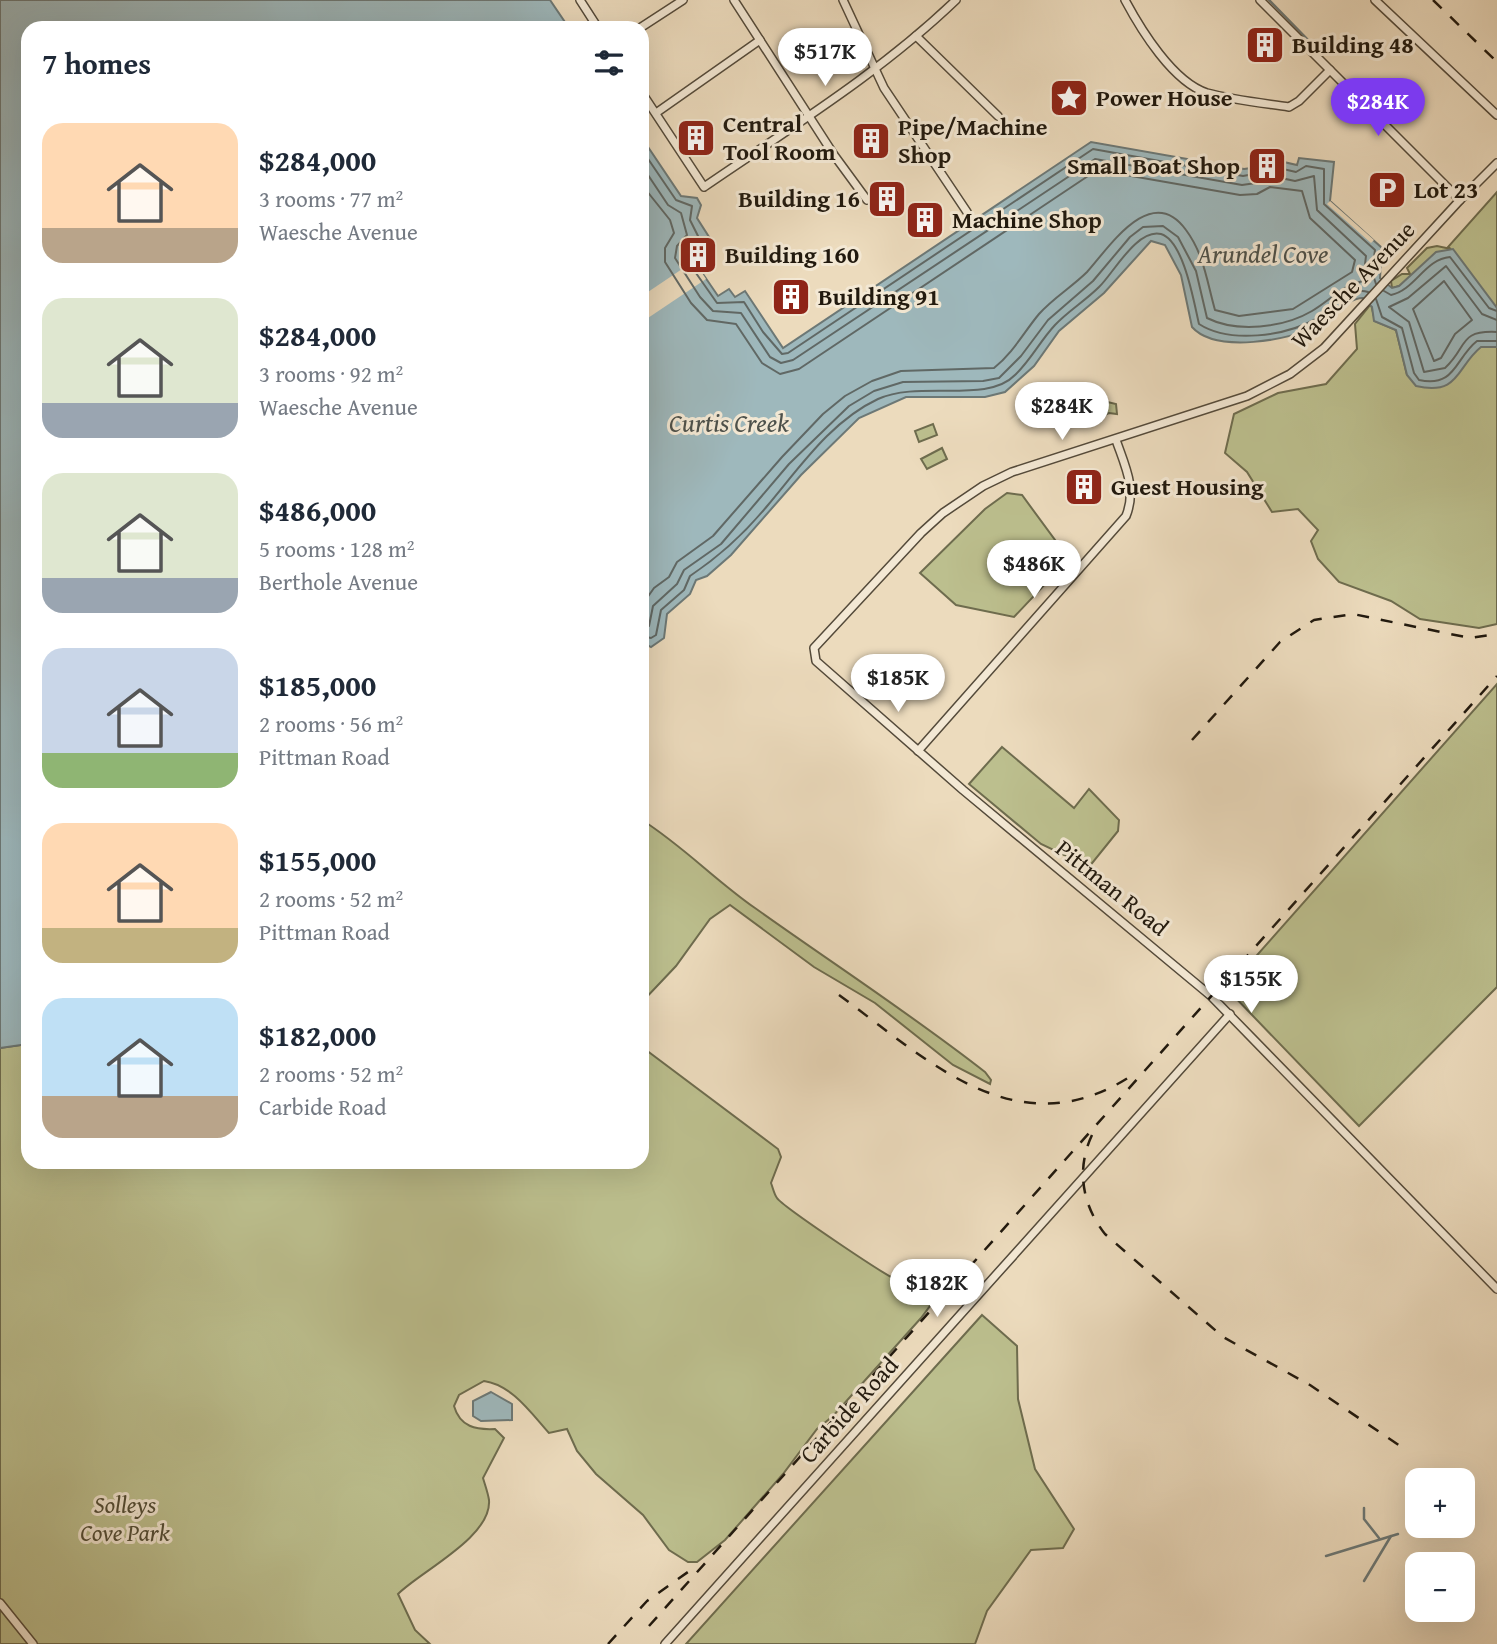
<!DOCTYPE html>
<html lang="en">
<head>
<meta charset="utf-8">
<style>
	:root { --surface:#fff; --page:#f2f2f3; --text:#1f2937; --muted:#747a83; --accent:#7c3aed }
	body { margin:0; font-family:"Gentium Book Plus",serif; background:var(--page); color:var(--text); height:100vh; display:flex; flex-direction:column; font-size:26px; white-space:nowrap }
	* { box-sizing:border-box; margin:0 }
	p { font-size:23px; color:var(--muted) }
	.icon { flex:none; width:38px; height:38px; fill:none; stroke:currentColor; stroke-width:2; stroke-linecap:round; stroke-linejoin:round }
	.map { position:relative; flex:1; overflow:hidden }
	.details { position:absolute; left:21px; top:21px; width:628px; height:1148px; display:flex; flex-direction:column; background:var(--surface); border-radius:21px; box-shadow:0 7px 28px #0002 }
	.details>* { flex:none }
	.buttons { position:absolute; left:1405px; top:1468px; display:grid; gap:14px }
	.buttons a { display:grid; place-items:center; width:70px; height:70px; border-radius:14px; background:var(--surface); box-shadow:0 7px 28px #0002; font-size:35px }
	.price { position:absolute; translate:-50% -60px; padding:0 16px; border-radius:24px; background:#fff; color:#222; font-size:23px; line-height:46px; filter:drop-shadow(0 2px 4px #0008) }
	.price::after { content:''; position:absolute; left:50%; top:42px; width:21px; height:16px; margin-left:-10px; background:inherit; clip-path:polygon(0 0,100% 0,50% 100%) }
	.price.active { background:var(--accent); color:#fff }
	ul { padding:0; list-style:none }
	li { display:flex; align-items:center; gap:21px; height:175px; padding:0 21px }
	li span { display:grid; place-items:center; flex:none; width:196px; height:140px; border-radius:21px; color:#555 }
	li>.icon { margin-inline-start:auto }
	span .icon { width:84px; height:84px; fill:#fffc; stroke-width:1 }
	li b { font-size:30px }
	h2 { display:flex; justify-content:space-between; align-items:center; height:84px; padding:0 21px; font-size:30px }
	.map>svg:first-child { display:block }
</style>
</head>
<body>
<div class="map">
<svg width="1497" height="1644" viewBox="0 0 1497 1644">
	<rect width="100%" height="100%" fill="#ecdbbd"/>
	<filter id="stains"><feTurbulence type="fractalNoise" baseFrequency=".00286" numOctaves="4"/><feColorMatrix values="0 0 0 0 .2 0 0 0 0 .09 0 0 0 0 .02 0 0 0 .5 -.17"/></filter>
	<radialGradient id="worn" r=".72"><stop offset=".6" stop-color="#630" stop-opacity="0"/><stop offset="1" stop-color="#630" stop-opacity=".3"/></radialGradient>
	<g fill="#bcbf8e" stroke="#6e6c4e" stroke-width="2">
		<path d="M1497 192V624L1479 628 1420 619 1391 601 1339 582 1318 559 1311 541 1318 530 1298 509 1272 512 1247 472 1225 453 1234 414 1278 393 1326 384 1357 349 1355 324 1371 304 1375 321 1396 330 1407 375 1399 286 1392 288 1391 281 1402 274H1410L1407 268 1427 248 1437 246 1451 249 1448 247Z"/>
		<path d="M1084 389 1091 398 1116 404 1117 414 1109 413 1086 423 1083 420 1086 413C1084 406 1079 400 1079 393Z"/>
		<path d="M933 424 937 435 919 442 915 431Z"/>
		<path d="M942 448 947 459 927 469 921 459Z"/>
		<path d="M1007 493 1022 495 1069 559 1014 617 956 605 920 573 985 509Z"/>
		<path d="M1497 684V987L1359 1126 1227 989Z"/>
		<path d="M1002 747 1074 808 1089 789 1119 820 1118 831 1089 867 1041 844 969 784Z"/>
		<path d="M642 820C683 846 716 881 755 908 832 963 911 1014 985 1072L991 1080 990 1084 953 1065 875 1003 814 967 730 905 710 919 676 966 642 1002Z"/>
		<path d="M28 1044V1162H642V1047L778 1149 781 1157 771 1183C773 1188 774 1194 777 1198 782 1206 887 1277 899 1281 913 1285 927 1279 942 1280L944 1287 921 1318 833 1416 817 1429 783 1474 725 1540 697 1562H688L669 1550 643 1515 596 1474 577 1451 567 1429 549 1433C531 1413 512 1385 484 1381L459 1395 454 1406C460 1427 476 1430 495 1429L504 1438 483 1478C485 1485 488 1493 489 1500 492 1537 421 1571 398 1594L415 1630 430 1644H0V1048Z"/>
		<path d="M982 1315 1017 1346 1018 1399 1035 1469 1074 1529 1063 1548 1031 1550 987 1611 975 1644H686Z"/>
	</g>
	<g fill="#9eb8bc" stroke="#6c7876" stroke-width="2">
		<path d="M0 0H550L569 28H28V1044L0 1048Z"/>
		<path d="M642 138 681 196 697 198 701 205 697 218 711 240 690 255 718 296 729 289 735 297 745 291 783 348 1091 142 1244 169 1251 168 1253 155 1297 165 1299 158 1334 162 1330 201 1382 248 1380 278 1392 288 1399 286 1436 252 1453 249 1497 308V347H1481C1456 367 1460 396 1416 386L1407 375 1396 330 1374 321 1372 307 1363 298C1347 298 1332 318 1318 326 1290 340 1216 354 1192 327L1181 275 1165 245 1151 241 1104 293 1059 331 1034 366 1005 392 985 397H906L859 418 801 475 731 555 707 576 696 580 690 594 667 614 664 638 651 647 642 642Z"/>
		<path d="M491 1392 512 1404V1420L481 1421 473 1416V1401Z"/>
	</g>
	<g fill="#ecdbbd">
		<path d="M1330 201 1374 240 1371 243 1327 204Z"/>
		<path d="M694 261 706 279 642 322V296Z"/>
	</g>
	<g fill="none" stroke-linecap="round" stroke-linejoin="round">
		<g stroke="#606865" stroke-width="2">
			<path d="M642 150 676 200 692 206 690 220 699 238 686 249 684 256 717 303 744 302 763 332 782 354 788 353 1093 149 1243 176 1254 174 1261 164 1296 172 1306 166 1324 169V204L1375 250 1372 272 1376 284"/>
			<path d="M642 166 668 205 681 213 687 235 677 246 675 258 700 297 713 311 741 313 770 357 781 363 793 360 1095 159 1242 185 1256 183 1267 175 1295 181 1314 176 1317 210 1366 256 1363 281C1342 285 1331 300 1312 311 1283 328 1237 333 1207 318L1196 271 1178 237 1163 226 1143 227 1130 237 1093 281 1048 320 1021 356 999 378 983 381 903 382 874 391 849 406 789 464 721 544 684 570 677 584 653 606 649 626 642 627"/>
			<path d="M642 185 670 220 674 233 665 248V262L691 303 707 320 736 324 762 363 780 374 799 369 1097 170 1240 195 1257 194 1270 187 1302 191 1310 218 1355 260 1352 272 1293 309 1239 316 1215 310C1207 282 1204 254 1186 230 1151 181 1108 249 1087 272 1072 287 1053 298 1039 314 1024 332 1013 353 994 368L901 371 872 381 845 396 823 414 782 457 713 536 677 562 669 577 654 588 642 605"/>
			<path d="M1444 281 1472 320 1455 334 1441 358 1434 361 1413 309Z"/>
			<path d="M1384 291 1391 295C1415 290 1425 259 1450 257L1489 308 1497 311"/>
			<path d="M1376 299 1382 317 1402 328 1414 373 1419 380C1456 388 1455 358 1477 341H1497"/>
			<path d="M1497 320 1482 314 1446 266 1408 298 1389 307 1409 322 1424 372 1445 368C1468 347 1458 330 1497 332"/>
			<path d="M642 636 651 638 656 635 661 610 684 590 690 576C720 556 745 533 768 505 800 467 831 421 878 399 920 380 987 404 1015 375 1031 360 1040 341 1055 325 1068 311 1085 301 1099 287 1113 274 1137 228 1161 234 1184 241 1194 303 1199 324 1230 344 1285 336 1316 319 1333 310 1348 286 1368 292"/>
		</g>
		<g stroke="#6c7876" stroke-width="2.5">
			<path d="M1269 0 1315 47"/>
			<path d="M1364 1508V1519L1379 1538"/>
			<path d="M1326 1556 1398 1534"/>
			<path d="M1364 1581 1391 1536"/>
		</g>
		<g stroke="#544a3a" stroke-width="10">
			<g id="street">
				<path d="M580 0 598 28"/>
				<path d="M734 0 834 155 867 200"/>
				<path d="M843 0 884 88 967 212"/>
				<path d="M1125 0C1141 30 1173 82 1207 93 1233 100 1262 103 1289 107L1299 101 1330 70"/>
				<path d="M1260 0 1460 200 1324 348 1290 374 1247 396 1012 472 983 486 943 513 921 533 814 648 816 661 963 790 1211 996 1497 1289"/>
				<path d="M1375 0 1497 115"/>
				<path d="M640 28 683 0"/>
				<path d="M916 36 998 116"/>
				<path d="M642 93 704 187C790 128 880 73 956 0"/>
				<path d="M656 113 760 40"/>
				<path d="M1460 200 1497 163"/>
				<path d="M918 751 1126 516C1137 489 1125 466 1116 440"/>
				<path d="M0 1603 33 1644"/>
				<path d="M665 1644 1230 1014"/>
			</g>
		</g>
		<use href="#street" stroke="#f3e8d4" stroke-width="7"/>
		<g stroke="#21190e" stroke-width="2.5" stroke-dasharray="12 12" stroke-linecap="butt">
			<path d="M1433 0 1497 62"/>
			<path d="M1192 740 1280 642 1314 620 1353 614 1470 638 1497 634"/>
			<path d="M839 995C929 1061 1019 1151 1134 1074"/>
			<path d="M1092 1135C1076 1169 1082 1205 1105 1234L1223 1337 1310 1385 1403 1448"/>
			<path d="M649 1626 1497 676"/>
			<path d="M608 1644 647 1601 695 1567"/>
		</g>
	</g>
	<defs>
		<g id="building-square" transform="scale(2.0125)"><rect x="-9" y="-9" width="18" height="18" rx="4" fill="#8f2418" stroke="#f3e8d4"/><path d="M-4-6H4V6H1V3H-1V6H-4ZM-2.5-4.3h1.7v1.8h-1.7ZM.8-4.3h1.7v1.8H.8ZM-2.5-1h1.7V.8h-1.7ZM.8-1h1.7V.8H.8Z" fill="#fff"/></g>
		<g id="sight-square" transform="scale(2.0125)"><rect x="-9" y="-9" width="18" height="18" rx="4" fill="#8f2418" stroke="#f3e8d4"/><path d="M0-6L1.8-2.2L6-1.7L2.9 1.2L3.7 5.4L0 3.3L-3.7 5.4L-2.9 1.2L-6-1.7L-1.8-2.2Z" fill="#fff"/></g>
		<g id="parking-square" transform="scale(2.0125)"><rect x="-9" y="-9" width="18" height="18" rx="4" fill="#8f2418" stroke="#f3e8d4"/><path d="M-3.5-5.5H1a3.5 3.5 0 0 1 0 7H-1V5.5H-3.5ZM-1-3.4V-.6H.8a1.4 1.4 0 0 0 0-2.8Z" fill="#fff"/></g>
	</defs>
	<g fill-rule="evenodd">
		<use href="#building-square" x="1265" y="45"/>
		<use href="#sight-square" x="1069" y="98"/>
		<use href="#building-square" x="696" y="138"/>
		<use href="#building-square" x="871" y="141"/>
		<use href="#building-square" x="1267" y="166"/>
		<use href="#parking-square" x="1387" y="190"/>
		<use href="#building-square" x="887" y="199"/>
		<use href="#building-square" x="925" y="220"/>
		<use href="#building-square" x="698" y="255"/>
		<use href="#building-square" x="791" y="297"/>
		<use href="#building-square" x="1084" y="487"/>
	</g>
	<g text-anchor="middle" stroke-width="6" stroke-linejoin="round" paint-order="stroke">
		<g font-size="24" font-weight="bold" fill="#21190e" stroke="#f3e8d4" text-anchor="start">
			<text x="1292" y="53">Building 48</text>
			<text x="1096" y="106">Power House</text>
			<text x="723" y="132">Central<tspan x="723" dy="28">Tool Room</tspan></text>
			<text x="898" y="135">Pipe/Machine<tspan x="898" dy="28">Shop</tspan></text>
			<text x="1240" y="174" text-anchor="end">Small Boat Shop</text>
			<text x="1414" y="198">Lot 23</text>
			<text x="860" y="207" text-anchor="end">Building 16</text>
			<text x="952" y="228">Machine Shop</text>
			<text x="725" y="263">Building 160</text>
			<text x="818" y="305">Building 91</text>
			<text x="1111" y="495">Guest Housing</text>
		</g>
		<g font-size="24" fill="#21190e" stroke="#f3e8d4">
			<text transform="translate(1353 285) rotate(-46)" y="8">Waesche Avenue</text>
			<text transform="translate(1112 888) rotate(39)" y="8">Pittman Road</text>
			<text transform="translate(849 1410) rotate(-48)" y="8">Carbide Road</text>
		</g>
		<g font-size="24" font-style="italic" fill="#504b34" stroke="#f3e8d4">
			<text x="125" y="1513">Solleys<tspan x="125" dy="28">Cove Park</tspan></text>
		</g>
		<g font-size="26" font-style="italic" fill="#4d514b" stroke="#f3e8d4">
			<text x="1263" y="263">Arundel Cove</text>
			<text x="729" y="432">Curtis Creek</text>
		</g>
	</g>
	<rect width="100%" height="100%" filter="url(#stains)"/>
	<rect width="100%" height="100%" fill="url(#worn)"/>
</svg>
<div class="buttons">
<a>+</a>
<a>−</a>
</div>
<b class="price" style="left:825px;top:88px">$517K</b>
<b class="price active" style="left:1378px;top:138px">$284K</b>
<b class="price" style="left:1062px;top:442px">$284K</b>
<b class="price" style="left:1034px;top:600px">$486K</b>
<b class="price" style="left:898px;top:714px">$185K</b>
<b class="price" style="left:1251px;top:1015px">$155K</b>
<b class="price" style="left:937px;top:1319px">$182K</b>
<section class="details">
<h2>7 homes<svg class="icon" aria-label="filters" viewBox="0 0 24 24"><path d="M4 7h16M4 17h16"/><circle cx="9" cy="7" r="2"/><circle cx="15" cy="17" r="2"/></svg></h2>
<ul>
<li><span style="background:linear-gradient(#ffd9b3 75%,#b9a48a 0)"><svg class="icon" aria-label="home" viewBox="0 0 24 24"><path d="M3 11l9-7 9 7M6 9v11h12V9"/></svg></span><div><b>$284,000</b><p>3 rooms · 77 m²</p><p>Waesche Avenue</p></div></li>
<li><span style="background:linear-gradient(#dfe7d0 75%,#9aa5b1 0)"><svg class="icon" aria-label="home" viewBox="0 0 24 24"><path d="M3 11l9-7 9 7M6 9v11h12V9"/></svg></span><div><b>$284,000</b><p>3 rooms · 92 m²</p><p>Waesche Avenue</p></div></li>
<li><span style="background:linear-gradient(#dfe7d0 75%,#9aa5b1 0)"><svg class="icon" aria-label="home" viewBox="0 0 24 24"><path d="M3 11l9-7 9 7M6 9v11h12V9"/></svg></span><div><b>$486,000</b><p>5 rooms · 128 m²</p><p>Berthole Avenue</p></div></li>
<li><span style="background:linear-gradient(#c9d6e8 75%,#8fb573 0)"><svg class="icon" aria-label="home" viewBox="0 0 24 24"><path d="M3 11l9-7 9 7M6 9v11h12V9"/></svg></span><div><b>$185,000</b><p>2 rooms · 56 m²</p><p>Pittman Road</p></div></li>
<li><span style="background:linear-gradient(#ffd9b3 75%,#c2b280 0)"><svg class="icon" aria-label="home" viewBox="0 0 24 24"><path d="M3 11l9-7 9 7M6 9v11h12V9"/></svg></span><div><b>$155,000</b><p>2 rooms · 52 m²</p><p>Pittman Road</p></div></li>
<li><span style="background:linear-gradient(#bfe0f5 70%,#b9a48a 0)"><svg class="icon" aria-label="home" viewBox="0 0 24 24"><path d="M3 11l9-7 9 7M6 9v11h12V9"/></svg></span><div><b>$182,000</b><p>2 rooms · 52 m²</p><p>Carbide Road</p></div></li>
</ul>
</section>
</div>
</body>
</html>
